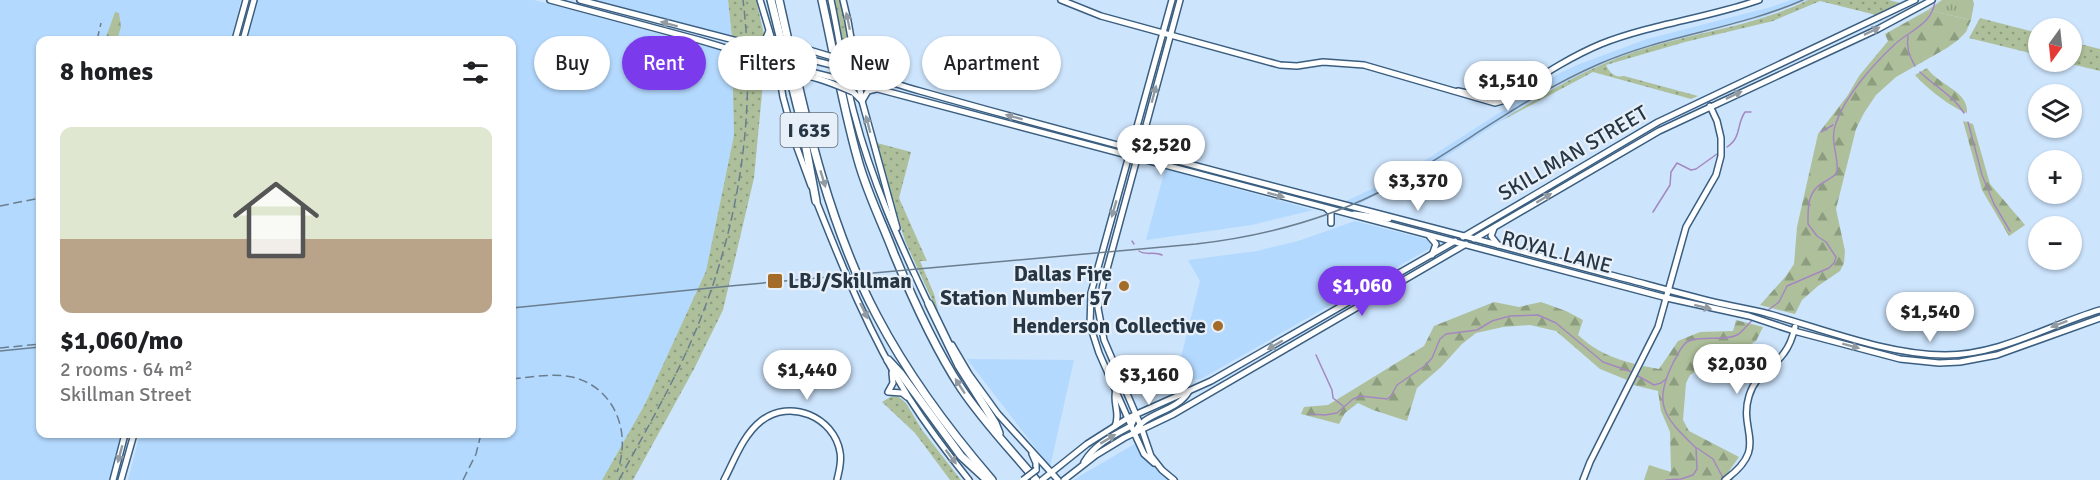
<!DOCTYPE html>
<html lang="en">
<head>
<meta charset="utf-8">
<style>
	:root { --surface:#fff; --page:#f6f6f6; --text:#202124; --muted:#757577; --accent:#7c3aed }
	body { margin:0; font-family:Signika,sans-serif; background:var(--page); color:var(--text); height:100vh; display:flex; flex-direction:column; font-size:22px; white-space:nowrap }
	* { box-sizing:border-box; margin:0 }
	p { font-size:20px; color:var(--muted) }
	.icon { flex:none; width:33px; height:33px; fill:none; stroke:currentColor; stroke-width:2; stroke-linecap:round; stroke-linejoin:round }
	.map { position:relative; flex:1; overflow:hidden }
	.sheet { position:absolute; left:36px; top:36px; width:480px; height:402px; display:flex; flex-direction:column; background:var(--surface); border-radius:12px; box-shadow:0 2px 4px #0004 }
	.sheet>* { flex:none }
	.hud { position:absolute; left:534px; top:36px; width:570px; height:54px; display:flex; gap:12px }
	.needle { width:39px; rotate:195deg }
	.fabs { position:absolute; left:2028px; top:18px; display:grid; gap:12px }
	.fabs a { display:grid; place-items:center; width:54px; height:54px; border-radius:50%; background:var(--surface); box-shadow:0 2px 4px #0004; font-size:30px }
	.price { position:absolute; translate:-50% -51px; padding:0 14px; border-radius:21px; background:#fff; color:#222; font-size:20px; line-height:39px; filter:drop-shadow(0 2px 3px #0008) }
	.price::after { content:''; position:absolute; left:50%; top:36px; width:18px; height:14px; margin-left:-9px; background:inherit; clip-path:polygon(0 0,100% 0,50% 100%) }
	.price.active { background:var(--accent); color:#fff }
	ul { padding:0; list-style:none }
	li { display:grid; align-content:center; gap:12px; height:318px; padding:0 24px }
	li span { display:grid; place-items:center; height:186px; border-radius:12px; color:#555 }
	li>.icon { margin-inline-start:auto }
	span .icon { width:108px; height:108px; fill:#fffc; stroke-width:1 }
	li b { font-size:26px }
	h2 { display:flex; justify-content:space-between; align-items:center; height:72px; padding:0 24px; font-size:26px }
	.chip { padding:0 21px; border-radius:27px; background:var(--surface); box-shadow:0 2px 4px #0004; font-size:21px; line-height:54px }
	.chip.active { background:var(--accent); color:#fff }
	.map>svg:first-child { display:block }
</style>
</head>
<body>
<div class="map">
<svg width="2100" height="480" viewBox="0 0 2100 480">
	<defs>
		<pattern id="grass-dots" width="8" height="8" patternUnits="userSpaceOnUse" patternTransform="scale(1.5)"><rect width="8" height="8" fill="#aec09b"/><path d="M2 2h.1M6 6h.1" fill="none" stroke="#8d9d80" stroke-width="1.8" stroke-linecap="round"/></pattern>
		<pattern id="forest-firs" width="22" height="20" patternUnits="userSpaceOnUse" patternTransform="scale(1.5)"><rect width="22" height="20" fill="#aec09b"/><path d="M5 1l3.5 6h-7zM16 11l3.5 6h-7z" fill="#8d9d80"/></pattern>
		<pattern id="park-tufts" width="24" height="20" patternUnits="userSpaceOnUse" patternTransform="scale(1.5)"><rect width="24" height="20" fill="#aec09b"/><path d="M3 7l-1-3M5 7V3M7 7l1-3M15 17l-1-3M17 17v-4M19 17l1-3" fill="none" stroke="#8d9d80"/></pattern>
	</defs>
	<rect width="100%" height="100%" fill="#cce4fc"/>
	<g fill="#b4d9fe">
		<path d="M0 0H241L231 40H40V434H123L110 480H0Z"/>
		<path d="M258 0H534L732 53 734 135 706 271 645 404 602 480H128L140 434H512V40H247Z"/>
		<path d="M595 0H728L732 37Z"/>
		<path d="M1791 0H1808L1763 17 1652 46 1594 68 1541 95 1419 174 1359 204 1346 201 1402 175 1548 82 1556 75 1577 65 1647 39 1771 7Z"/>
		<path d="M1165 169 1313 210 1252 225 1146 240Z"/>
		<path d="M1355 221 1429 240 1432 247 1201 379 1190 380 1176 377 1200 281 1188 260 1257 251 1298 241Z"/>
		<path d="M967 359 1074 360 1050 467Z"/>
		<path d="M1138 442 1146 460 1168 480H1073Z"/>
	</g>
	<g fill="url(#grass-dots)">
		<path d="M728 0H756L764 34C756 48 745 41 732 37Z"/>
		<path d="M834 0H840L849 43 843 44Z"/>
		<path d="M1808 0H1889L1900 3 1876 15 1820 1 1773 21 1685 42 1606 65C1610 73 1614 78 1624 76L1698 96 1691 99 1593 72 1501 121C1549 90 1597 62 1653 46 1704 31 1760 24 1808 0Z"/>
		<path d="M1980 18 2038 33V55L1969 38Z"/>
		<path d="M2072 42 2100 49V71L2063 62H2072Z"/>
		<path d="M732 53 765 61 754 178 723 310 694 369 633 480H602L645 404 706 271 734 135Z"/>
		<path d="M877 143 911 152 899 198 927 261H920L934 294 939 315 905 241Z"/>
		<path d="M892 396 899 397 906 403 922 430 961 480H950L915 433 882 402Z"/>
	</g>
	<g fill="url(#forest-firs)">
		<path d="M1928 10 1971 20 1966 32 1958 40 1947 48 1896 77 1876 95 1864 113 1856 129 1836 209 1845 251 1844 263 1840 271 1818 286 1802 300 1795 314 1760 305 1786 276 1794 264 1797 227 1818 134 1848 95 1859 76 1888 41 1885 34Z"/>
		<path d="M115 12 119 13 121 27 117 40H105Z"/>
		<path d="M1927 68C1938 85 1969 91 1967 113 1953 109 1925 87 1915 75Z"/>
		<path d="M1963 121 1973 124 1990 184 2025 225 2009 236 1982 190Z"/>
		<path d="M1494 302 1519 307 1541 302 1566 311 1583 320 1578 335C1597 352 1610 357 1635 364L1627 380 1600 369 1556 331 1530 325 1503 327 1476 333 1462 344 1441 367 1417 388 1407 421 1373 410 1358 403 1345 413 1339 424 1301 414 1304 407 1328 405 1424 346 1434 326Z"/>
		<path d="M1736 320 1763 327 1756 341 1744 349 1704 366 1690 375 1686 383 1683 420 1689 431 1739 457 1729 471 1733 480H1644L1649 465 1671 472 1670 432 1661 411 1658 391 1633 385 1643 366 1659 369 1678 341 1700 332 1733 331Z"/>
	</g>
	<path fill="url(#park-tufts)" d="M1942 0H1973L1974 4 1971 20 1928 10Z"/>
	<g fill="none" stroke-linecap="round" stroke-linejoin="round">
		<g stroke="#a587c0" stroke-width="1.5">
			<path d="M1908 36C1906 47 1909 56 1915 66"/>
			<path d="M1920 72C1934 86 1954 96 1964 113"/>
			<path d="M1968 122 1982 175 1994 204 2010 231"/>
			<path d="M1821 132 1833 125"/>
			<path d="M1727 147C1742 137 1736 125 1745 112H1751"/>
			<path d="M1653 212 1670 185 1671 172 1677 163 1691 170 1696 169 1717 154"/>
			<path d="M1132 241 1134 244"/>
			<path d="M1139 251C1146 256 1154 251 1162 255"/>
			<path d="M1767 311 1779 302 1787 286 1829 268 1834 263 1836 257 1826 242 1817 236 1808 224C1808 209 1807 193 1821 184 1827 180 1832 178 1837 173 1839 156 1829 140 1836 123 1845 96 1873 65 1893 46 1909 30 1933 25 1935 0"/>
			<path d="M1316 355 1332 390 1333 398 1343 406"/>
			<path d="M1636 375 1654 385 1661 383 1666 379"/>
			<path d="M1310 414 1325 415 1337 413 1353 399 1360 396 1387 399 1391 396 1397 385 1426 365 1432 358 1440 339 1446 334 1477 330 1492 321 1510 316 1538 315 1556 323 1603 362 1632 372"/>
			<path d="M1697 448 1713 459 1723 478"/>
			<path d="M1666 480 1681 479 1693 475 1697 469 1696 448C1664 417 1652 405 1674 361 1679 353 1682 343 1691 340 1704 336 1727 341 1737 335 1743 332 1747 324 1753 320"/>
		</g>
		<g stroke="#3a5e80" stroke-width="8">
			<g id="secondary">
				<path d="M550 0 699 40 779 64"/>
				<path d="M580 0 776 51"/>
				<path d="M760 0 775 50 783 97 796 145 811 186"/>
				<path d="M831 0C839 37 844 76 854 113 871 179 900 244 929 305"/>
				<path d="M843 0 848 21 862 101 897 228"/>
				<path d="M1061 0 1101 16 1280 65 1297 66 1323 62 1364 65 1495 103 1502 101C1534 81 1565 59 1601 44 1652 24 1708 18 1759 0"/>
				<path d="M235 40 246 0"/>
				<path d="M243 40 254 0"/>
				<path d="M757 46 765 40 769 31"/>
				<path d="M852 70C875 76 897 85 920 91 1149 156 1381 213 1611 275 1646 284 1682 294 1718 303 1735 307 1752 309 1769 314 1823 329 1888 355 1945 355 2000 355 2049 325 2100 310"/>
				<path d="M855 83 1667 298 1749 316 1794 331 1900 359 1939 363 1960 362 1997 355 2100 318"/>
				<path d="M1458 91 1495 99 1512 92"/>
				<path d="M853 92 862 101 868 91 876 89"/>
				<path d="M815 198C842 266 870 336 909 398 927 426 948 454 969 480"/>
				<path d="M1327 209 1331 213V223"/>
				<path d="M1354 214 1389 219"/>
				<path d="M1494 228 1491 236 1498 245"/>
				<path d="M1430 237 1436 244 1432 255"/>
				<path d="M1463 237 1658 122 1915 0"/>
				<path d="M1474 239 1659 131 1878 29 1932 0"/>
				<path d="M952 345 969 374 998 414 1058 480"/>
				<path d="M892 373 893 383 888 392 902 393 907 397"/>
				<path d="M1115 426C1121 413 1112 403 1116 390"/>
				<path d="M1134 434C1142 412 1177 413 1189 391"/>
				<path d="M1032 454 1036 463V470"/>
				<path d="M1084 462C1095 444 1112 436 1131 426L1136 415"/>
				<path d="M1154 463 1144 454 1137 439 1099 353 1090 325 1091 293 1172 0"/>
				<path d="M113 480 125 434"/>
				<path d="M121 480 134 434"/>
				<path d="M724 480C734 461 743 435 761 421 790 398 834 417 840 452 842 462 839 471 837 480"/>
				<path d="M1042 480 1087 444 1128 418 1211 381 1455 241"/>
				<path d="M1064 480 1096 455 1124 438 1172 415 1466 244"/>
				<path d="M1174 480 1162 470 1151 456 1140 424 1104 340 1098 308 1104 280 1180 0"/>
				<path d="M1583 480 1590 462 1658 327 1686 227 1716 175 1721 156V138L1717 121 1710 106"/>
				<path d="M1725 480C1770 447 1738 432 1749 396 1756 373 1772 370 1784 353 1790 345 1793 336 1795 327"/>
			</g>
		</g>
		<g stroke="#3a5e80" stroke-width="10">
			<g id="highway">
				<path d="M771 0 801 121 816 201"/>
				<path d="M779 0C803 107 825 218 877 316 908 375 948 429 992 480"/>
				<path d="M822 0C834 54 843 107 858 160 867 193 882 222 894 254 913 300 934 347 961 388 983 421 1011 450 1036 480"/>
				<path d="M929 304 959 366 995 423 999 433"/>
				<path d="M888 360 901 374 961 456 985 478"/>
			</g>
		</g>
		<use href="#secondary" stroke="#fff" stroke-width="5"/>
		<use href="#highway" stroke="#fff" stroke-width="7"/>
		<g stroke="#6a7e90" stroke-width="1.5">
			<path d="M512 308 730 286 1196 244C1265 236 1330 219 1391 186 1461 147 1525 96 1599 64 1665 35 1737 29 1803 0"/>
			<path d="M0 351 40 347"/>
		</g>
		<g stroke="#6a7e90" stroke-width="1.5" stroke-dasharray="9 4.5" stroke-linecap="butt">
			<path d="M97 40 101 23"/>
			<path d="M0 206 40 198"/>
			<path d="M0 348 40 344"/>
			<path d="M512 379C531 377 553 373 572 377 615 387 632 433 617 472"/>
			<path d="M463 480 476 454 481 434"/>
			<path d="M619 480C641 439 665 398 685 355 736 245 758 121 743 0"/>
		</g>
		<g stroke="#3a5e80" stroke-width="8" stroke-linecap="butt">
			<g id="secondary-bridge">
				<path d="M779 41 836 58 848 59"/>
				<path d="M780 52 852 70"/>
				<path d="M783 65 855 83"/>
				<path d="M786 75C807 72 834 84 853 92"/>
				<path d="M1023 480 1036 470"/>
			</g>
		</g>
		<use href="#secondary-bridge" stroke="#fff" stroke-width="5"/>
	</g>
	<defs><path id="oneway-solid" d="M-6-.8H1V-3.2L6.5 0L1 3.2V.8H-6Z" transform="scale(1.5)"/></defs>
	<g fill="#929aa2">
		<use href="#oneway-solid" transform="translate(848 21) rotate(-102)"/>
		<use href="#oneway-solid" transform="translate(669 24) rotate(-165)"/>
		<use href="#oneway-solid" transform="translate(1872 31) rotate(-26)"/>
		<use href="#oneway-solid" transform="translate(1154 94) rotate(-75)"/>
		<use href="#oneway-solid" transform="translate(1734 95) rotate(-25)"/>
		<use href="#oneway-solid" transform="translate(1014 117) rotate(-165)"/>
		<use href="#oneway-solid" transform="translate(868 124) rotate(-105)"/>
		<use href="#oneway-solid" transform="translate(823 179) rotate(73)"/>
		<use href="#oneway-solid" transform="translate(1276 195) rotate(15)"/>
		<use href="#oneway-solid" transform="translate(1544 198) rotate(-31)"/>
		<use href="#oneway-solid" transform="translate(1114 209) rotate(106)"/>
		<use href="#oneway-solid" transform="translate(1703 307) rotate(14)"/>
		<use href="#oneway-solid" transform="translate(864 311) rotate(64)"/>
		<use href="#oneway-solid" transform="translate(2059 324) rotate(159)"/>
		<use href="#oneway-solid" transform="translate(1275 345) rotate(150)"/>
		<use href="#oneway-solid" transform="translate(1851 346) rotate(15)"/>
		<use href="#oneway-solid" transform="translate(960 386) rotate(-123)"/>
		<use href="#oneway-solid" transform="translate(1108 439) rotate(-31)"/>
		<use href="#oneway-solid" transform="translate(120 454) rotate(105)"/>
		<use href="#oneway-solid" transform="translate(951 457) rotate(53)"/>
	</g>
	<g fill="#a36c28" stroke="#e7eff8" stroke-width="2">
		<rect x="767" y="273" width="16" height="16" rx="3"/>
		<circle cx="1124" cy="286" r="6"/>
		<circle cx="1218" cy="326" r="6"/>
	</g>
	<g text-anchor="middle" stroke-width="4.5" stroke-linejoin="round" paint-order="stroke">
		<rect fill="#e7eff8" stroke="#606e7b" stroke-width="1.5" x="780.5" y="113" width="57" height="34" rx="4.5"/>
		<g font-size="20" font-weight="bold" fill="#263645">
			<text x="809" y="137">I 635</text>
		</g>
		<g font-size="21" fill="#263645" stroke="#e7eff8">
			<text transform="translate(1573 153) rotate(-30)" y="7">SKILLMAN STREET</text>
			<text transform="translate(1557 252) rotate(15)" y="7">ROYAL LANE</text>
		</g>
		<g font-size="21" font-weight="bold" fill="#263645" stroke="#e7eff8" text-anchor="end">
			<text x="1112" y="281">Dallas Fire<tspan x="1112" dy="24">Station Number 57</tspan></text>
			<text x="788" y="288" text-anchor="start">LBJ/Skillman</text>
			<text x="1206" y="333">Henderson Collective</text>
		</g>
	</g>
</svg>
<div class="fabs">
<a><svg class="needle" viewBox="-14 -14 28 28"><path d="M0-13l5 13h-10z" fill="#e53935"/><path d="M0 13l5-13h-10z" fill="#757577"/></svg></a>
<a><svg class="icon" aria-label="layers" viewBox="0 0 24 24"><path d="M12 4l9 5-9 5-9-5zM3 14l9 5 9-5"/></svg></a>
<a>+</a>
<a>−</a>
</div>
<b class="price" style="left:1508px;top:112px">$1,510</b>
<b class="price" style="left:1161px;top:176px">$2,520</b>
<b class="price" style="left:1418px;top:212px">$3,370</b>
<b class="price active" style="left:1362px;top:317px">$1,060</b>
<b class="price" style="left:1930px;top:343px">$1,540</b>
<b class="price" style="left:1737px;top:395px">$2,030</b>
<b class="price" style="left:807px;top:401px">$1,440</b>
<b class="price" style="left:1149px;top:406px">$3,160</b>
<div class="hud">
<a class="chip">Buy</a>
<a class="chip active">Rent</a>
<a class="chip">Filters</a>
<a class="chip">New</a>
<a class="chip">Apartment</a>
</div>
<section class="sheet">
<h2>8 homes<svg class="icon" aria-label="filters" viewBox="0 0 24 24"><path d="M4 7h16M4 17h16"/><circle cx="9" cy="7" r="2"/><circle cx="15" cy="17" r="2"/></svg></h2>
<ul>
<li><span style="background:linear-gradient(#dfe7d0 60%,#b9a48a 0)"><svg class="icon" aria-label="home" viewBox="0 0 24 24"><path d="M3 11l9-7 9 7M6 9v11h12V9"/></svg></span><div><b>$1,060/mo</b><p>2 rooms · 64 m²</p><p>Skillman Street</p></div></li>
</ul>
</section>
</div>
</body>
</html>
